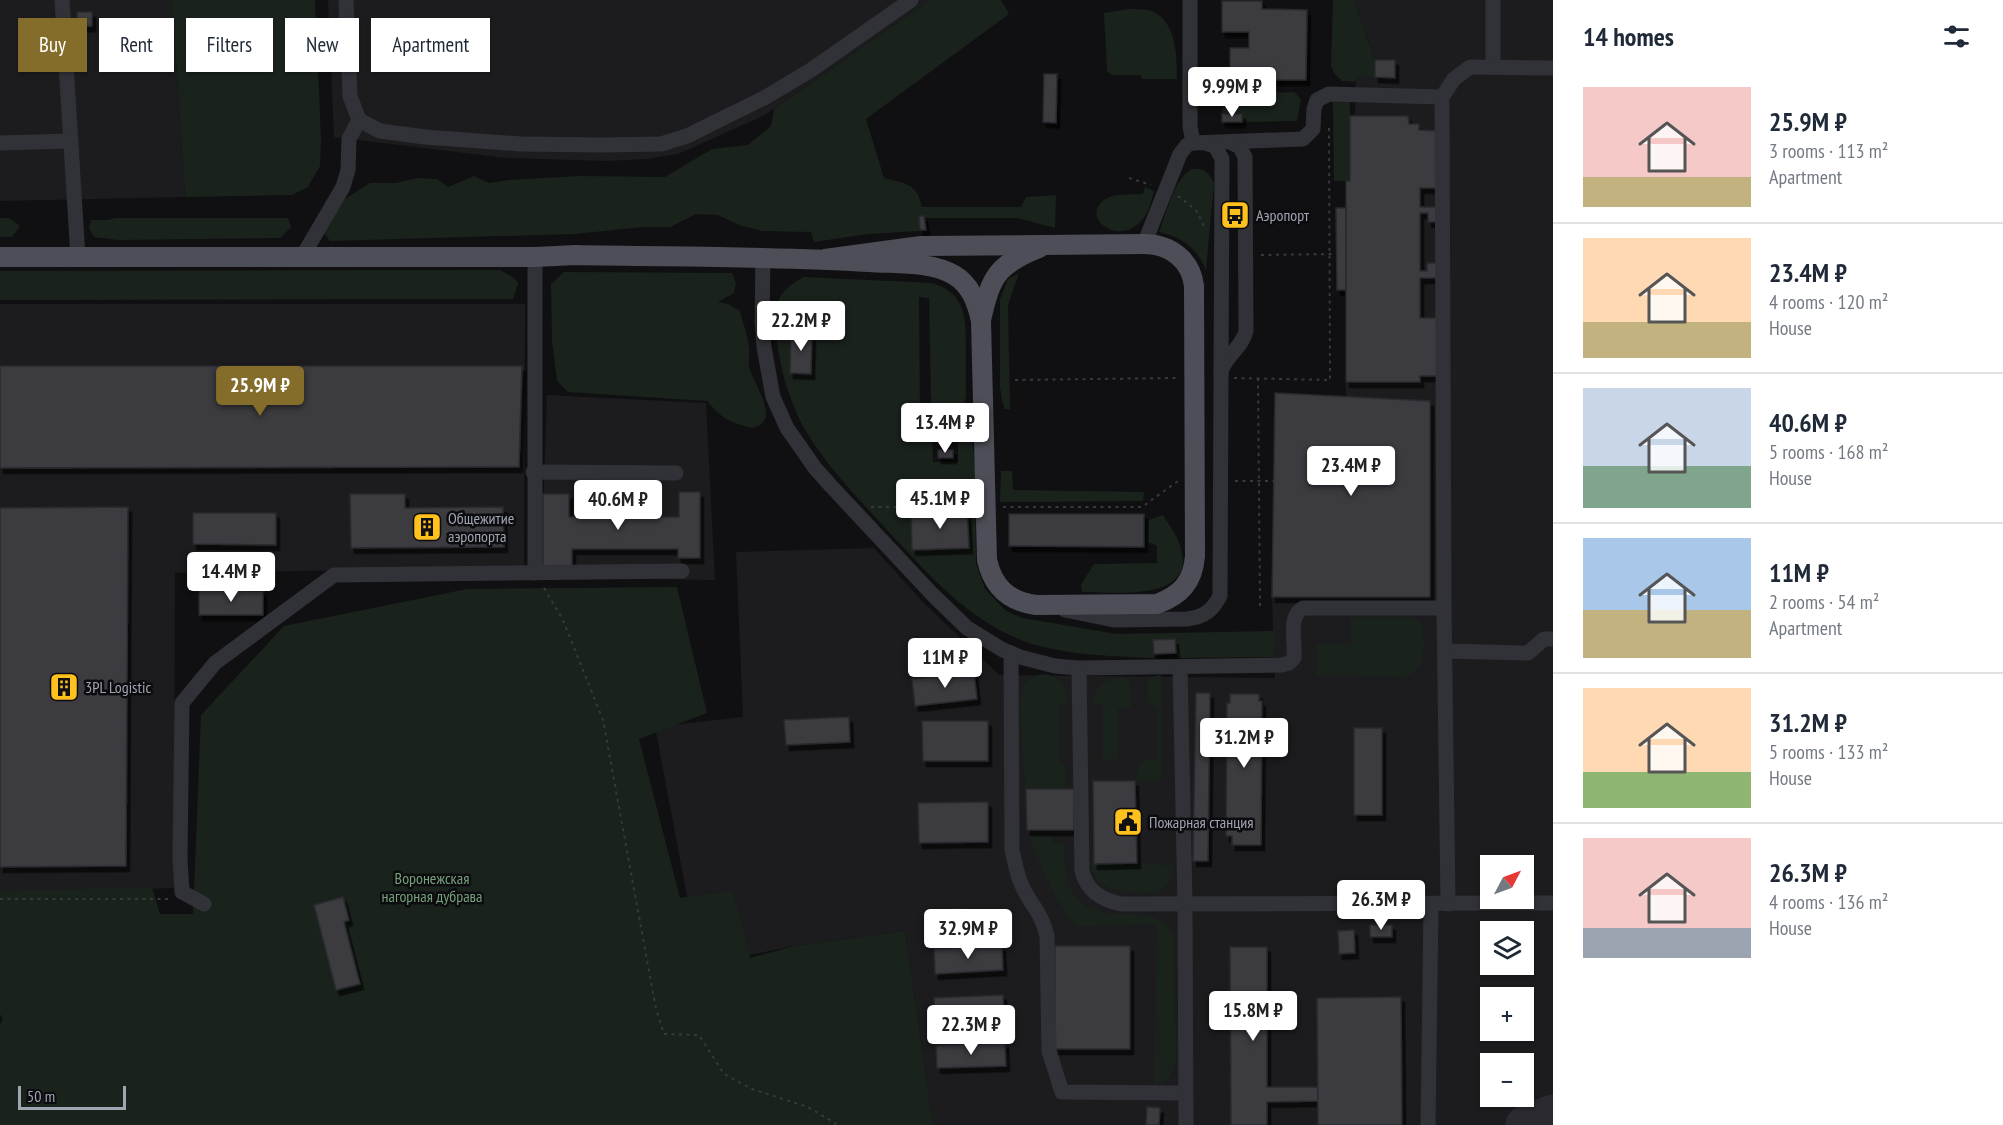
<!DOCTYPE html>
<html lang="en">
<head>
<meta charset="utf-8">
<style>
	:root { --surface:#fff; --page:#f2f2f3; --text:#1f2937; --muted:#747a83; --line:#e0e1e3; --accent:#846d2a }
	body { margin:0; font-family:"PT Sans Narrow",sans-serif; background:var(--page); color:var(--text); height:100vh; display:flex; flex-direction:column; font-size:22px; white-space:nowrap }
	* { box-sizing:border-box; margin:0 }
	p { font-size:20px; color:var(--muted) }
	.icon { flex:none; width:33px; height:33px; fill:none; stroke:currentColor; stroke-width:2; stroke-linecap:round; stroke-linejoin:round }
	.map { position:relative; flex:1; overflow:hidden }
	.drawer { display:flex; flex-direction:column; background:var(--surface); width:450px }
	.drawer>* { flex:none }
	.banner { position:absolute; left:18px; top:18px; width:570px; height:54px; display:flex; gap:12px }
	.needle { width:39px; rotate:49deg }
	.controls { position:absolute; left:1480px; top:855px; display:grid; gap:12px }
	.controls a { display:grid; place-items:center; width:54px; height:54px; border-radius:0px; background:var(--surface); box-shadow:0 2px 4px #0004; font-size:30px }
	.scale { position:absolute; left:18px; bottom:15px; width:108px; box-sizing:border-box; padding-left:6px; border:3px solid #a0a5b4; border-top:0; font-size:16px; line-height:21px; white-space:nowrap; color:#a0a5b4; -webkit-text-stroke:4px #0c0b0d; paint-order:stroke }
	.price { position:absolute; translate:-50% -51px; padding:0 14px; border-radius:6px; background:#fff; color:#222; font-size:20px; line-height:39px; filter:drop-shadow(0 2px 3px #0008) }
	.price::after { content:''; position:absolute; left:50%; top:36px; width:18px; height:14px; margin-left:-9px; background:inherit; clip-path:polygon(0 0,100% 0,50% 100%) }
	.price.active { background:var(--accent); color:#fff }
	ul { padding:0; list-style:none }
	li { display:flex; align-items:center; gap:18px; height:150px; padding:0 30px }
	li+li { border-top:2px solid var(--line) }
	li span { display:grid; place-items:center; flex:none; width:168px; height:120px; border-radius:0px; color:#555 }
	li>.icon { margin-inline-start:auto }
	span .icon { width:72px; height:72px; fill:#fffc; stroke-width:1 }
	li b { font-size:26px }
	h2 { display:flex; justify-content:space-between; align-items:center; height:72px; padding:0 30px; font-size:26px }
	.chip { padding:0 21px; border-radius:0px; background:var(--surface); box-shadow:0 2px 4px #0004; font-size:21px; line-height:54px }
	.chip.active { background:var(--accent); color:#fff }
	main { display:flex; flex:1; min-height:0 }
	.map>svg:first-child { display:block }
</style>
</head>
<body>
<main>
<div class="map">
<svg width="1553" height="1125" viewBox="0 0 1553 1125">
	<defs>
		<filter id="shadow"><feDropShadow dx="3.5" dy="5.5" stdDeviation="0" flood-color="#0009"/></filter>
	</defs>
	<rect width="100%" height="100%" fill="#101012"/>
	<g fill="#1c1c1f" fill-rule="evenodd">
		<path d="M0 0H172L185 197 0 201Z"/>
		<path d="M328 0H930L765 115 678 154 647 159 607 161 506 158 334 137Z"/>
		<path d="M1354 0H1553V1125H933L905 931 794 946 700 965 655 727 743 717 736 552 874 548 922 601 999 675 1275 678 1272 597 1275 393 1346 396V181L1350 180V116L1355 115 1356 77H1375V59ZM1491 866H1524V898H1491ZM1491 932H1524V964H1491ZM1491 998H1524V1030H1491ZM1491 1064H1524V1096H1491Z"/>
		<path d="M0 304H525L524 567 175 573 174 888 0 893Z"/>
		<path d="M547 395 706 403 715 580 541 578Z"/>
	</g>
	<g fill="#1a221c">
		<path d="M172 0H315L321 140 320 166 308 187 292 195 185 197Z"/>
		<path d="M930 0H1001L1009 14 866 119 884 178C906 184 917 183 922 207H1021L1026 197 1056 195 1055 228 1018 218H925L924 216H919V231L868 234 814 242 811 232 762 231 739 225 718 215 696 214 670 227H643L575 234 330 241 323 232 343 200 370 183H396L417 178 437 179 448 187 474 176 489 183 509 180 580 176 665 177 712 149 748 145 771 126 774 109Z"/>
		<path d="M1333 0H1354L1375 60V77H1356L1355 82 1342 81 1335 74 1331 66Z"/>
		<path d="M1129 9C1135 9 1142 9 1148 10 1177 18 1177 56 1177 79H1143L1140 75H1112L1107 71 1104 13Z"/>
		<path d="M1294 92 1301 99 1297 121 1242 122V114H1222L1225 94Z"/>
		<path d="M1350 101V181H1334L1333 102Z"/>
		<path d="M1192 169C1203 168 1210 173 1214 183L1206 270C1197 248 1182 237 1159 232 1166 215 1175 176 1192 169Z"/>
		<path d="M1145 187 1154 191C1152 198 1150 206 1147 213 1124 253 1076 217 1106 199 1116 193 1132 195 1143 194Z"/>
		<path d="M0 218H9L20 226 12 237H0Z"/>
		<path d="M115 218H288L291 227 280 238 118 240 94 237 89 228 91 220H108Z"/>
		<path d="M500 270 511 276 518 283 513 299 0 300V271Z"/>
		<path d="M564 272 732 273 736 283 734 293 718 302 728 304 740 311C743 323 748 336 749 348 750 354 748 361 749 367 752 380 779 417 758 426 753 428 750 428 745 426 726 421 719 415 707 401L568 392 557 381 552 341 551 284Z"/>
		<path d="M1019 273 1008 305 1010 409H1005L1002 400 1000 387V299L1008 279Z"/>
		<path d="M804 277 932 283C967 293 966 321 966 351 966 367 966 383 966 398 960 416 941 418 931 401L929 298 919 297 920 424 932 435 933 462H958V434L962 427 964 426 970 431 975 460 976 563 985 589 1006 611 1023 618 1116 634 1274 631V657L1177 658 1175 639 1153 640 1154 658C1098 655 1040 656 991 625 951 601 919 564 887 530 858 498 826 466 804 428 789 400 781 372 777 341 772 311 774 292 804 277Z"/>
		<path d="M1001 471H1012L1013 490 1144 492 1143 501 1000 502Z"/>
		<path d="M1163 515C1168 524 1176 533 1179 543 1202 603 1115 592 1082 592L1081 585 1094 564 1157 563V546L1148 542 1149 520Z"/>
		<path d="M677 587 707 713 639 739 680 898 733 891 750 958 794 946 905 931 933 1125H0V1024L3 1020 0 1014V891L152 887 160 914H193L201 715 284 626 467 589Z"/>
		<path d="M1351 617H1411C1417 619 1421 622 1423 629 1423 651 1428 664 1406 677L1317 675V644L1351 643Z"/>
		<path d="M1046 674C1061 677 1068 688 1067 703L1059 704V764H1066L1065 789H1026C1024 770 1017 704 1023 689 1027 679 1036 675 1046 674Z"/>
		<path d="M1161 675V781H1135L1140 764 1148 759H1157L1158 709 1151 706 1147 701 1148 681 1152 677Z"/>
		<path d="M1119 677 1126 678 1131 685 1130 708H1118V759L1102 760 1103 704 1092 703C1096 688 1103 680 1119 677Z"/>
		<path d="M1029 836H1052V843L1064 844C1065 854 1064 864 1066 873 1079 944 1161 889 1174 939L1176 1058C1173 1071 1170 1083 1154 1085L1157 924 1077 926C1054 901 1042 867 1029 836Z"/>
		<path d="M1091 863 1174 865C1172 893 1150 895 1128 892 1110 889 1092 884 1091 863Z"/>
	</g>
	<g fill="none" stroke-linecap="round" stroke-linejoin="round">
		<path stroke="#2a2a30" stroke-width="39" d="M1525 1125 1553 1114"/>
	</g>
	<g fill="#3a3a40" stroke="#2a2a2e" stroke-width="1.5" filter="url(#shadow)">
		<path d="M1222 1H1262V9L1307 10 1306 80H1257V72H1230V48H1249V32H1222Z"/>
		<path d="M77 12H92V26L77 27Z"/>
		<path d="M1375 60H1395V78L1375 77Z"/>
		<path d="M1044 74H1057L1056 123 1043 122Z"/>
		<rect x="1222" y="114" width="20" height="8"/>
		<path d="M1350 116H1408L1409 124H1419V130L1438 131V188H1420V207H1437V222H1428V213H1420V271H1427V263H1437V278H1420V318H1437V376H1420V382H1346V181H1350Z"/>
		<path d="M1336 208H1346V290H1337Z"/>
		<path d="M919 216H924L926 230H920Z"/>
		<path d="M791 331 812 332 811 374 790 373Z"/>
		<path d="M0 366H522L519 467 0 468Z"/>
		<path d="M1275 393 1430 401V597H1272Z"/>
		<rect x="938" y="450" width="15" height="8"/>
		<path d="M679 492H700V558H678V549H572V568H543V494H569V517H679Z"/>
		<path d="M350 494H405V508L503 507 504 547 351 548Z"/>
		<path d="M128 507 126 866 0 867V508Z"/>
		<path d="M967 509 969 548 912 550 911 511Z"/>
		<path d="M193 513H276V545L193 544Z"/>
		<path d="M1009 514H1144V547L1009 546Z"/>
		<path d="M199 590 263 591V615H199Z"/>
		<path d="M1175 639 1176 653 1154 654 1153 640Z"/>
		<path d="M974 672 977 699 915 706 912 679Z"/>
		<path d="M1196 693H1210L1208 861H1193Z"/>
		<path d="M1230 694H1259V701H1262L1261 845H1232V836H1226L1227 703H1230Z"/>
		<path d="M849 717 850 742 786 745 784 720Z"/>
		<path d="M922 721H988V761H923Z"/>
		<rect x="1354" y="728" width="28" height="87"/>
		<path d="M1093 781H1135L1137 863 1094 864Z"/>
		<path d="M1026 789H1074V830H1027Z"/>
		<path d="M988 802V842L919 843 918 803Z"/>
		<path d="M343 897 349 920 344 922 360 984 336 990 314 905Z"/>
		<path d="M953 909 981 910V925H953Z"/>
		<rect x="1370" y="925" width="22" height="12"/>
		<path d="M1354 930 1355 953 1339 954 1338 931Z"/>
		<path d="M1002 946 1003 970 935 974 934 949Z"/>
		<rect x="1055" y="946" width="75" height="103"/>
		<path d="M1230 947H1267V1087H1318V1101L1267 1102V1125H1231Z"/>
		<path d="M1003 995 1004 1019 935 1022 934 998Z"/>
		<path d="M1401 997 1402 1125H1318L1317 998Z"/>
		<path d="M1005 1043 1006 1066 937 1068 936 1045Z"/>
		<path d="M1147 1107 1160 1108 1159 1125H1146Z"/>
	</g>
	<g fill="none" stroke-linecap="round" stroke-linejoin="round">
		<g stroke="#37393e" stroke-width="2" stroke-dasharray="3 4.5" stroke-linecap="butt">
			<path d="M1129 178 1151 185"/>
			<path d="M1178 196 1196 210 1206 230"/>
			<path d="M1261 255 1336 254"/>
			<path d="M1234 378 1330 380 1329 127"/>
			<path d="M1258 378 1260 606"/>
			<path d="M1015 380 1178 378"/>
			<path d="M1235 481H1274"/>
			<path d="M871 507H968"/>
			<path d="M1003 507H1142L1178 481"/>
			<path d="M544 588 563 620 603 720 656 1009 664 1034 699 1035 724 1074 752 1089 808 1107 838 1125"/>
			<path d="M0 899H168"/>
		</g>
		<g stroke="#313237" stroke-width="15">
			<path d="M62 0 78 257"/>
			<path d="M346 0 350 96 359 120 380 131 425 137 521 144 602 145 661 144 687 136 764 98 811 70 911 0"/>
			<path d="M1190 0V126L1193 143"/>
			<path d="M1493 0V67"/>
			<path d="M0 143 70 141"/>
			<path d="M1144 244 1180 154 1187 145 1193 143 1303 139 1313 129 1314 109 1317 100 1329 94 1442 97"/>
			<path d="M302 257 343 187 348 170 349 139 359 120"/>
			<path d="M763 258 762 322 764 347 773 397 787 428 815 468 831 486 932 594 967 628 1003 650 1020 657 1055 666 1079 668 1282 665 1289 663 1294 658C1296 643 1287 617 1303 608H1444"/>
			<path d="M1221 372C1225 356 1242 348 1246 331L1245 157 1240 147 1230 142"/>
			<path d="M533 472 676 473"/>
			<path d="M535 573V257"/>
			<path d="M1065 610 1114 620 1187 619C1204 617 1212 611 1220 596L1222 159 1215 146 1205 143"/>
			<path d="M1445 651 1528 653 1544 639H1553"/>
			<path d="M1011 653 1012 850C1015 863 1017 876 1023 888 1033 908 1041 912 1047 936L1049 1051 1062 1092 1185 1093"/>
			<path d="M1180 667 1185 903 1186 1125"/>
			<path d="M1079 668 1082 871C1087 891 1101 900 1121 904L1553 903"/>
			<path d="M204 904 182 892 180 859 182 703 215 663 334 575 682 571"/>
			<path d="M1448 904 1444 608 1442 97 1454 79 1470 67 1553 68"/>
			<path d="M1428 1125 1431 904"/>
		</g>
		<g stroke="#4d4e57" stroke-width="20">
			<path d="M0 257H535L576 255C674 257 771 256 869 262 896 264 930 261 954 275 971 285 977 303 981 321L987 560C993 587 1008 601 1036 605L1157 604C1181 595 1193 582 1195 556L1194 286C1191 260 1170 244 1144 244L921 246 825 259"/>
			<path d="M981 320C991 277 996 265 1039 248"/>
		</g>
	</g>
	<defs>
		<g id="bus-square" transform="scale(1.5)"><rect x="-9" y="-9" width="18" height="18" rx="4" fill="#ffc11b" stroke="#0c0b0d"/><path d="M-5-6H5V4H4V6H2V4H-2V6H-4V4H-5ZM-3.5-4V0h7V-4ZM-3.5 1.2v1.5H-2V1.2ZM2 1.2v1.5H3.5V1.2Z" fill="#111"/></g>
		<g id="building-square" transform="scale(1.5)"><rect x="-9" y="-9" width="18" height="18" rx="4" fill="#ffc11b" stroke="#0c0b0d"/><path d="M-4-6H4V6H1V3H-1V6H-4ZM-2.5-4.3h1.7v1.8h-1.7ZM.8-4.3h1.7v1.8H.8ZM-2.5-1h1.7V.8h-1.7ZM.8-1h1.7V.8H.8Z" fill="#111"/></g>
		<g id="civic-square" transform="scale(1.5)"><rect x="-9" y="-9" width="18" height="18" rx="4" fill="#ffc11b" stroke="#0c0b0d"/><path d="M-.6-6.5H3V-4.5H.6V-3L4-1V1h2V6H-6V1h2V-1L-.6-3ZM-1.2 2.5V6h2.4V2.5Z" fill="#111"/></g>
	</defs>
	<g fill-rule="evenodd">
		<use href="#bus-square" x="1235" y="215"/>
		<use href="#building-square" x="427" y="527"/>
		<use href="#building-square" x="64" y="687"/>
		<use href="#civic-square" x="1128" y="822"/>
	</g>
	<g text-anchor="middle" stroke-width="5" stroke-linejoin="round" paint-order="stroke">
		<g font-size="16" fill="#a0a5b4" stroke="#0c0b0d" text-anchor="start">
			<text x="1256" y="221">Аэропорт</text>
			<text x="448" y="524">Общежитие<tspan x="448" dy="18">аэропорта</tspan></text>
			<text x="85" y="693">3PL Logistic</text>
			<text x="1149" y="828">Пожарная станция</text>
		</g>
		<g font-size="16" fill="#75a17b" stroke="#0c0b0d">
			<text x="432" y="884">Воронежская<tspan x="432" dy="18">нагорная дубрава</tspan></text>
		</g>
	</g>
</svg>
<div class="controls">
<a><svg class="needle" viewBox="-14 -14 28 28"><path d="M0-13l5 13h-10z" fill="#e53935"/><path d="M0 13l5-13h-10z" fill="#747a83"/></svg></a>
<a><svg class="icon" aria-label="layers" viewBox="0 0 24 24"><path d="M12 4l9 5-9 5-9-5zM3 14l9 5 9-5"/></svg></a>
<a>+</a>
<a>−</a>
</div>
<div class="scale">50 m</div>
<b class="price" style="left:1232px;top:118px">9.99M ₽</b>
<b class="price" style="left:801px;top:352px">22.2M ₽</b>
<b class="price active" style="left:260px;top:417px">25.9M ₽</b>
<b class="price" style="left:945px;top:454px">13.4M ₽</b>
<b class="price" style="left:1351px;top:497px">23.4M ₽</b>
<b class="price" style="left:940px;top:530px">45.1M ₽</b>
<b class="price" style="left:618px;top:531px">40.6M ₽</b>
<b class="price" style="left:231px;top:603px">14.4M ₽</b>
<b class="price" style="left:945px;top:689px">11M ₽</b>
<b class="price" style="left:1244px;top:769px">31.2M ₽</b>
<b class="price" style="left:1381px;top:931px">26.3M ₽</b>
<b class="price" style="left:968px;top:960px">32.9M ₽</b>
<b class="price" style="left:1253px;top:1042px">15.8M ₽</b>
<b class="price" style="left:971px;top:1056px">22.3M ₽</b>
<div class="banner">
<a class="chip active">Buy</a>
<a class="chip">Rent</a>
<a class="chip">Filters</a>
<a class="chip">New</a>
<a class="chip">Apartment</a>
</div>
</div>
<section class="drawer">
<h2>14 homes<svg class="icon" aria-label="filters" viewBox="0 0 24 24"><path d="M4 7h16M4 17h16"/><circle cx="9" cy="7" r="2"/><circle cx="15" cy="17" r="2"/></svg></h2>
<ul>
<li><span style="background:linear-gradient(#f6c9c9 75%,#c2b280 0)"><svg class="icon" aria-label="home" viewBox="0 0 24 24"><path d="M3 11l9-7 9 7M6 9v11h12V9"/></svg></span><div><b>25.9M ₽</b><p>3 rooms · 113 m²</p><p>Apartment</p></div></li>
<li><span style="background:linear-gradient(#ffd9b3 70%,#c2b280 0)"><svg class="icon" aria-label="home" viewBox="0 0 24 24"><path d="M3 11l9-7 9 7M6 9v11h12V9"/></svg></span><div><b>23.4M ₽</b><p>4 rooms · 120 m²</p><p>House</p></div></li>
<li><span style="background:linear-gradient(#c9d6e8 65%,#7fa58c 0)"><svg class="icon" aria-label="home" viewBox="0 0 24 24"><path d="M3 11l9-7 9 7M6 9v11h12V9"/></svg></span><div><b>40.6M ₽</b><p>5 rooms · 168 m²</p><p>House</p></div></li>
<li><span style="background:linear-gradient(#a9c7e8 60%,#c2b280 0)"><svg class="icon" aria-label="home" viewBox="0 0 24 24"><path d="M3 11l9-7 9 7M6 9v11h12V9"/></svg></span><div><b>11M ₽</b><p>2 rooms · 54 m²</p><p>Apartment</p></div></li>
<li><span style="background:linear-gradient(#ffd9b3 70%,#8fb573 0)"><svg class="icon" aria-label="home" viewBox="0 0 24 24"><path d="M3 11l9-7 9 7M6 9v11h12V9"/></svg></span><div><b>31.2M ₽</b><p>5 rooms · 133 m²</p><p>House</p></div></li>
<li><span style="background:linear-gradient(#f6c9c9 75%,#9aa5b1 0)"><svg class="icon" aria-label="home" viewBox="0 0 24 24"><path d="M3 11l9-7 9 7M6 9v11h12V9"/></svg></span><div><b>26.3M ₽</b><p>4 rooms · 136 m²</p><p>House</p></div></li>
</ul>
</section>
</main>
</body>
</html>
